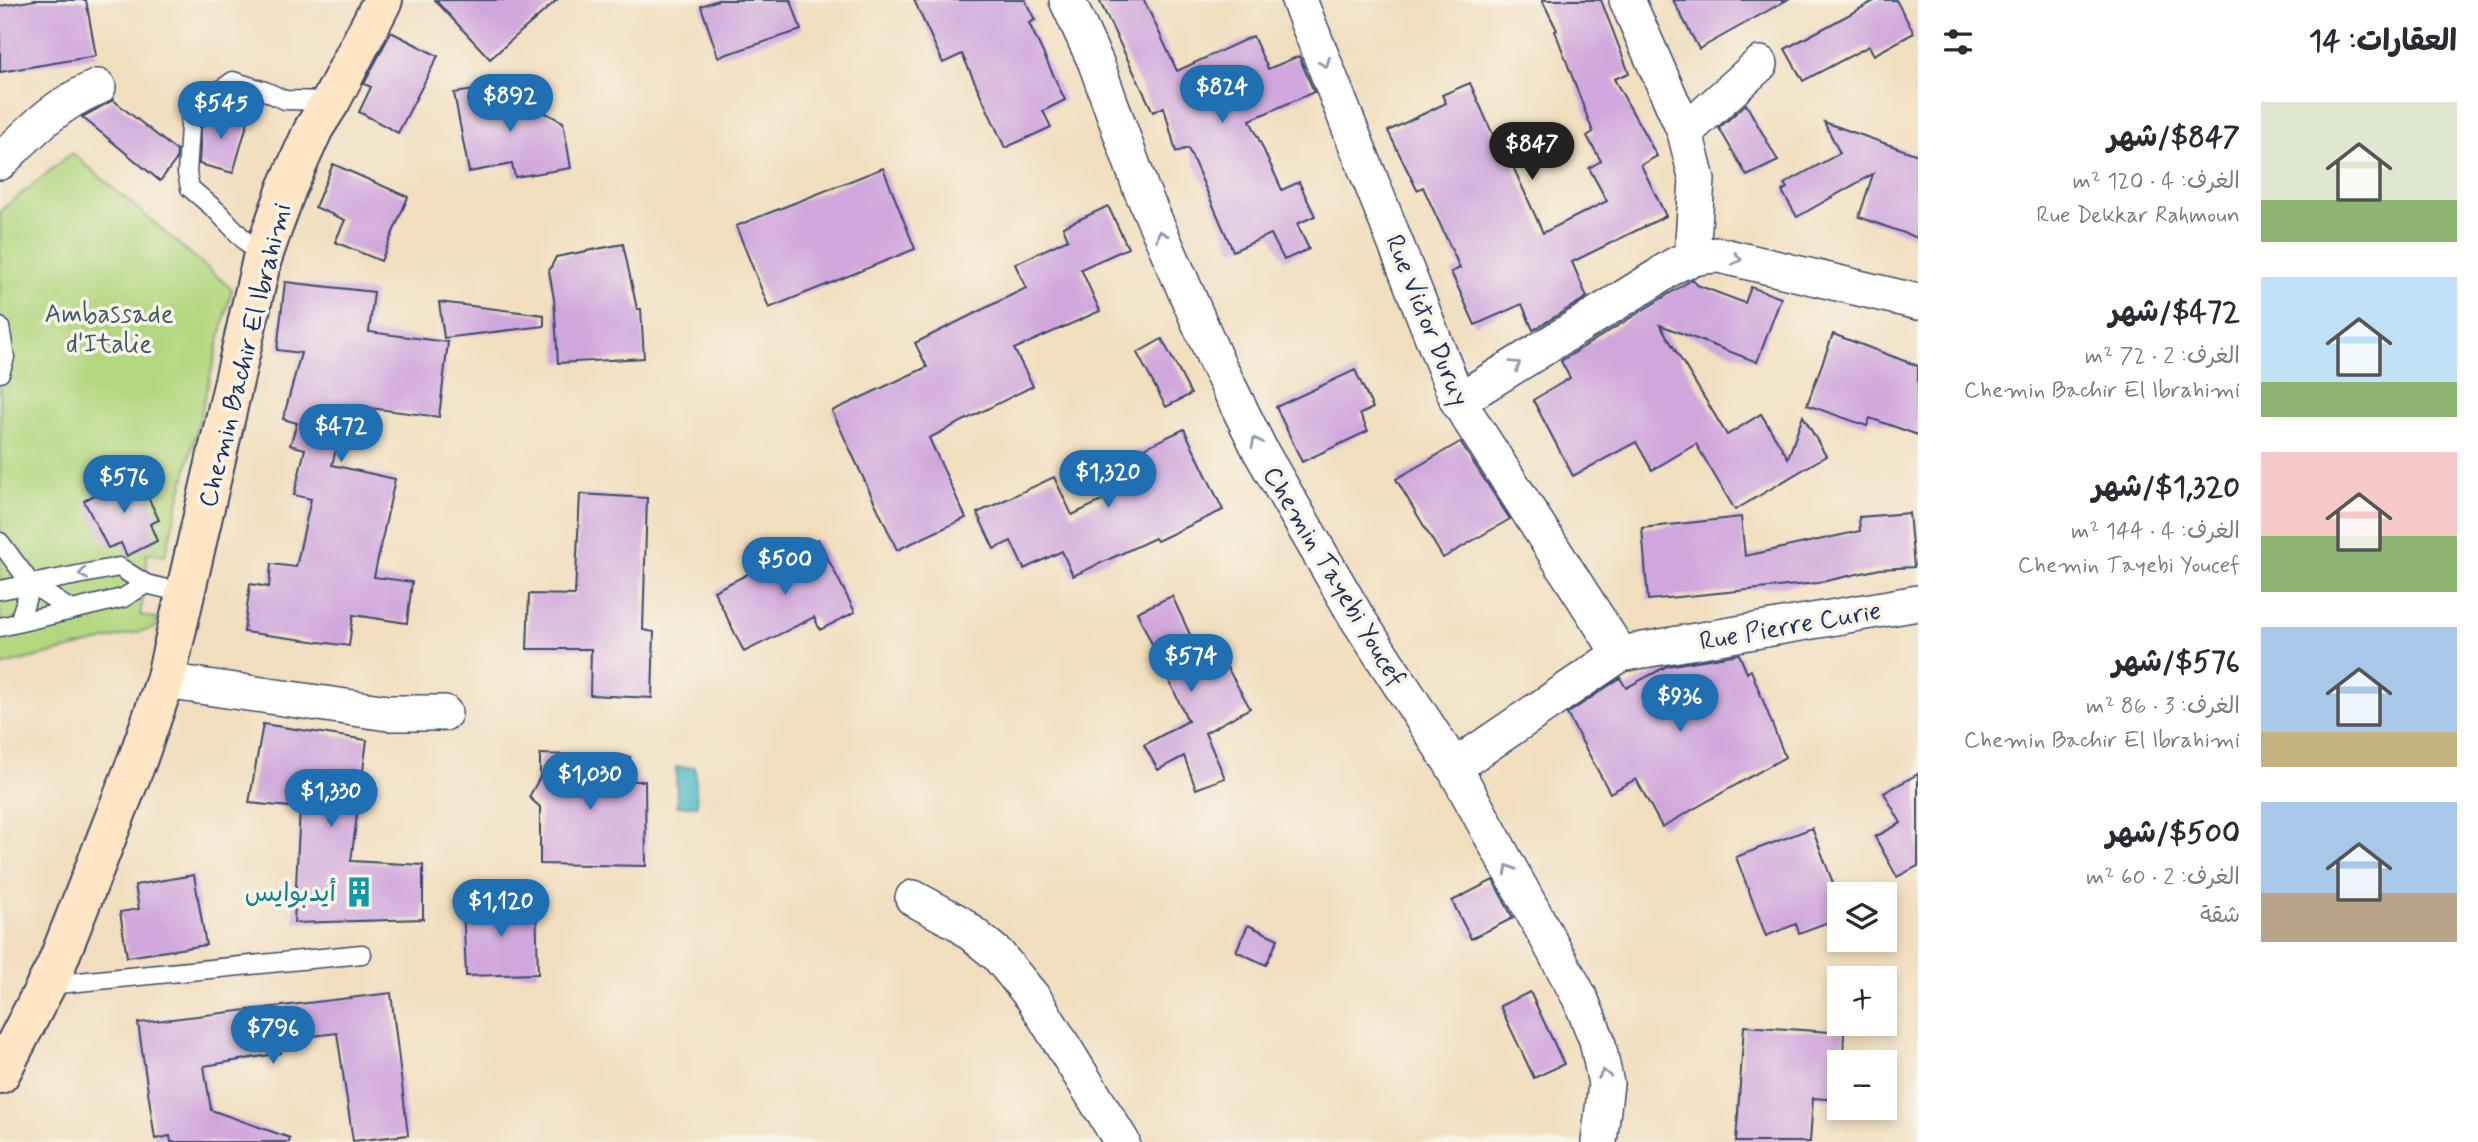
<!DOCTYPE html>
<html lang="ar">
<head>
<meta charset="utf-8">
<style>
	:root { --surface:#fff; --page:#f2f2f3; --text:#2b2b33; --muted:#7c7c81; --accent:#1f6fb2 }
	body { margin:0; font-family:Mynerve,"Playpen Sans Arabic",sans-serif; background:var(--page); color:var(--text); direction:rtl; height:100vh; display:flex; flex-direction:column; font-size:26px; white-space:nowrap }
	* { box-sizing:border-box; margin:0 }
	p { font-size:23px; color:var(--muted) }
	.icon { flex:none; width:38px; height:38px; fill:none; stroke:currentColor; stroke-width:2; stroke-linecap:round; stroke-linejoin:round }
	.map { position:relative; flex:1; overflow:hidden; direction:ltr }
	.drawer { display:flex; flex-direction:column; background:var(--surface); width:560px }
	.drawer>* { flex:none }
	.tools { position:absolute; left:1827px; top:882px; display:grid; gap:14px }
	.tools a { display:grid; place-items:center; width:70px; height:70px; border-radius:0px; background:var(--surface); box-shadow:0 4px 10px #0003; font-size:35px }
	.price { position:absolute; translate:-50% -60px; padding:0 16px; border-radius:24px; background:var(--accent); color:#fff; font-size:23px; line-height:46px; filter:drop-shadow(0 2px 4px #0008) }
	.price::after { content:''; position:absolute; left:50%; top:42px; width:21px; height:16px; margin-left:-10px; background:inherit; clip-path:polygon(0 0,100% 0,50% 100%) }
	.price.current { background:#222; color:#fff }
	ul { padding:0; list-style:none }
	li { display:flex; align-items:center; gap:21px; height:175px; padding:0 21px }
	li span { display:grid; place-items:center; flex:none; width:196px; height:140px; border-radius:0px; color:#555 }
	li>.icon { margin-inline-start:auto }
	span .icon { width:84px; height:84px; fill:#fffc; stroke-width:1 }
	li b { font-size:30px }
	h2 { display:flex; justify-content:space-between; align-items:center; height:84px; padding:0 21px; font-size:30px }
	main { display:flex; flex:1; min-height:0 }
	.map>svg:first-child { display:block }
</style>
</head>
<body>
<main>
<section class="drawer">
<h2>العقارات: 14<svg class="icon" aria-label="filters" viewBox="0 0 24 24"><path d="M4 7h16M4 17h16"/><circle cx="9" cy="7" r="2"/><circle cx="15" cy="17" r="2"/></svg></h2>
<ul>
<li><span style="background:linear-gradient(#dfe7d0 70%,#8fb573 0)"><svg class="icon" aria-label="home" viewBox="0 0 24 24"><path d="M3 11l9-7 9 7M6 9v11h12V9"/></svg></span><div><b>$847/شهر</b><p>الغرف: 4 · 120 m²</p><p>Rue Dekkar Rahmoun</p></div></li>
<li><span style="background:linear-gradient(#bfe0f5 75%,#8fb573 0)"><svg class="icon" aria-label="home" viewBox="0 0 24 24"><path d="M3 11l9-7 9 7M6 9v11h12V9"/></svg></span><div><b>$472/شهر</b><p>الغرف: 2 · 72 m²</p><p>Chemin Bachir El Ibrahimi</p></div></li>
<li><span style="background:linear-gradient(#f6c9c9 60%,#8fb573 0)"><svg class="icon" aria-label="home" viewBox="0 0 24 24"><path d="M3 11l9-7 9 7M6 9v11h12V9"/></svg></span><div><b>$1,320/شهر</b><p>الغرف: 4 · 144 m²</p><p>Chemin Tayebi Youcef</p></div></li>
<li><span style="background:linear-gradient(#a9c7e8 75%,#c2b280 0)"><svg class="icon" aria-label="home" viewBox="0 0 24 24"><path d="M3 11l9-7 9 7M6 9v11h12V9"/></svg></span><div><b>$576/شهر</b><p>الغرف: 3 · 86 m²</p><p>Chemin Bachir El Ibrahimi</p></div></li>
<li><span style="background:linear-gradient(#a9c7e8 65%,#b9a48a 0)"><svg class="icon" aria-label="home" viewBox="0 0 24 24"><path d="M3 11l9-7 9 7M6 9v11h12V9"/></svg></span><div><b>$500/شهر</b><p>الغرف: 2 · 60 m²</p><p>شقة</p></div></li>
</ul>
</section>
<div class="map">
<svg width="1918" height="1142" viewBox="0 0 1918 1142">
	<rect width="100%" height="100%" fill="#f7f3e8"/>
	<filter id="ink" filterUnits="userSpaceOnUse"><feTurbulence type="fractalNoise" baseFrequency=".0143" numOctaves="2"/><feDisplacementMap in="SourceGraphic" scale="14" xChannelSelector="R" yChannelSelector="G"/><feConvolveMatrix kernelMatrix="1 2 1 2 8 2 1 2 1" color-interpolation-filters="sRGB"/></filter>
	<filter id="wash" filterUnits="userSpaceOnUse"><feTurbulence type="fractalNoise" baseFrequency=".00686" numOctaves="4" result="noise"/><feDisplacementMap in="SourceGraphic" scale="28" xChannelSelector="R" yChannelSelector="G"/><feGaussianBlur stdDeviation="1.57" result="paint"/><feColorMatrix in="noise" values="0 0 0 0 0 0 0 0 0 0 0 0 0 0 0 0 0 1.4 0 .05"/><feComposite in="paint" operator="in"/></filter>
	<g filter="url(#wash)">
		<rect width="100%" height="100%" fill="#f1debe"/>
		<path fill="#b3d77f" stroke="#67836e" stroke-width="2" d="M72 153 232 289 165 556 147 553 146 584 140 615 158 619 155 628 0 666V211Z"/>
		<path fill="#4cbac2" stroke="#347490" stroke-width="2" d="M676 767H695L697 806H677Z"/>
		<g id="blocks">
			<g fill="#d0a7dc">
				<path d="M35 0H86L96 56 0 72V6Z"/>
				<path d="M435 0H557L490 59Z"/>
				<path d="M718 0H791L801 30 718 57 701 6Z"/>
				<path d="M914 0H1025L1035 20 1029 23 1065 100 1043 111 1051 127 1005 148 962 54 943 63Z"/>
				<path d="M1099 0H1144L1177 71 1253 36 1268 69 1299 56 1314 92 1250 120 1282 190 1299 182 1315 216 1297 224 1309 249 1284 260 1271 234 1233 251 1188 148 1176 152 1164 107 1153 112Z"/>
				<path d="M1542 0H1601L1629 73 1614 79 1657 156 1641 165 1666 216 1572 262 1587 297 1533 330 1522 304 1475 325 1451 272 1460 268 1423 187 1417 190 1388 131 1446 103 1442 95 1470 83 1506 164 1511 162 1543 233 1607 201 1589 168 1601 161 1587 136 1593 132 1555 31 1557 30Z"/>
				<path d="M1673 0H1787L1699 49Z"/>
				<path d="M1876 0H1896L1914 33 1874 55 1869 46 1803 81 1785 49Z"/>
				<path d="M391 32 438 56 398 133 359 112 371 87 364 84Z"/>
				<path d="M496 87 563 122 571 168 515 177 512 164 469 172 454 93Z"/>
				<path d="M113 100 177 151 176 160 160 181 82 117Z"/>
				<path d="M1746 104 1778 161 1747 176 1719 128Z"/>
				<path d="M211 111 248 121 233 173 199 164 201 128 205 115Z"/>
				<path d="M1824 122 1918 155V238L1859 217 1873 174 1797 217 1782 191 1787 188 1784 184 1840 153Z"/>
				<path d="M333 164 408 197 381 261 335 242 345 220 315 207Z"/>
				<path d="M883 168 915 249 769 308 736 226Z"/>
				<path d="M1108 206 1128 248 1081 269 1100 311 1014 349 1033 386 929 438 966 518 897 550 832 411 927 367 915 343 1026 288 1015 264 1068 239 1063 227Z"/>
				<path d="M623 244 637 309H641L644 358 558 363 554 299 549 271 556 257Z"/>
				<path d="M1693 279 1697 285 1745 303 1751 287 1781 298 1757 362 1660 325 1727 435 1761 414 1788 458 1803 416 1826 456 1735 510 1696 444 1652 470 1636 442 1573 476 1533 400 1570 378 1561 361Z"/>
				<path d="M285 282 374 292 369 332 448 342 439 417 347 405 332 465 395 479 374 577 412 582 407 623 353 615 349 646 244 632 250 584 269 587 271 564 296 567 311 499 294 495 305 449 290 445 297 423 283 419 301 353 277 350Z"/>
				<path d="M439 302 544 315V326L444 338Z"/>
				<path d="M1833 334 1918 366V435L1870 418 1867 426 1807 405Z"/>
				<path d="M1162 339 1191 394 1166 407 1137 353Z"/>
				<path d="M1355 370 1373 408 1360 414 1368 431 1302 462 1276 407Z"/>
				<path d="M1184 429 1223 510 1157 541 1155 538 1073 576 1062 551 1024 569 1011 541 994 549 977 513 1054 477 1072 515 1131 487 1119 460Z"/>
				<path d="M1460 442 1510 519 1443 558 1396 479Z"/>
				<path d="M136 472 159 520 150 524 157 541 127 556 121 543 108 548 84 501Z"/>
				<path d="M580 494 647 498 643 630 654 632 652 698 590 695 591 649H527L529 594 575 595Z"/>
				<path d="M1909 513 1914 567 1880 569 1817 583 1648 600 1642 528 1741 517 1745 556 1860 531 1859 517Z"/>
				<path d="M818 539 855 612 820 630 814 617 744 652 714 591Z"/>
				<path d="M1172 596 1202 660 1218 651 1250 708 1205 733 1225 778 1196 789 1184 756 1158 770 1144 745 1188 721 1137 612Z"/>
				<path d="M1739 654 1747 673 1751 670 1785 757 1662 827 1636 779 1610 793 1567 714 1620 678 1626 688 1667 666Z"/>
				<path d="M263 724 367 740 351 861 423 865V919L294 923 300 808 249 803Z"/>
				<path d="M540 754 630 757 629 781H645L646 866 540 864V807L529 797 540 777Z"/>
				<path d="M1918 774V866L1897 877 1875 837 1901 823 1884 793Z"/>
				<path d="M1812 828 1839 899V918L1799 933 1796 924 1766 936 1736 857Z"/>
				<path d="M194 875 206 945 127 957 120 912 139 909 135 885Z"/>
				<path d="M1493 880 1513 918 1471 939 1452 901Z"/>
				<path d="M536 903 538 974 466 976 463 905Z"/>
				<path d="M1248 925 1278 939 1266 965 1236 951Z"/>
				<path d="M1530 992 1564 1064 1534 1078 1500 1006Z"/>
				<path d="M391 993 408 1135 353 1141 337 1033 279 1040 281 1053 204 1066 211 1110 290 1138 289 1142H171L170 1136 155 1139 138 1023Z"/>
				<path d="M1744 1026 1844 1033 1843 1062H1839V1100L1813 1098 1810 1142H1736Z"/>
			</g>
		</g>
	</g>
	<g filter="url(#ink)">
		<use href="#blocks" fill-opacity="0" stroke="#3b496c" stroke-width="2"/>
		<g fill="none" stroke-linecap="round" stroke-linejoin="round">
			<g stroke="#3b496c" stroke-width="21">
				<g id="lane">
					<path d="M262 259 217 211 190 188 187 173 191 111 233 81 265 91 285 100 331 101"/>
					<path d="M0 327 5 357 0 373"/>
					<path d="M0 542 31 584 71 610"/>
					<path d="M0 590 119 567 146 584 184 593"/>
					<path d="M19 622 31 584"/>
					<path d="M0 627 123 598 146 584"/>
					<path d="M48 985 362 954"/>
				</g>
			</g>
			<g stroke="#3b496c" stroke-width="38">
				<g id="street">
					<path d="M1067 0 1096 63 1141 189 1216 361 1261 452 1356 616 1454 767 1580 998 1597 1040 1606 1084 1599 1142"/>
					<path d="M1299 0 1458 401 1620 654"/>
					<path d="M1627 0 1685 132 1697 180 1692 256"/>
					<path d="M1685 132 1760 64"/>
					<path d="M0 162C32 130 56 104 98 87"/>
					<path d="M1458 401 1659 276C1679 260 1695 256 1719 255L1918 302"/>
					<path d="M165 681 388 713H444"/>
					<path d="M1454 767 1620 654 1918 603"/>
					<path d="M913 898 959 923 998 955 1034 999 1122 1142"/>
				</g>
			</g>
			<g stroke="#3b496c" stroke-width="42">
				<path id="secondary" d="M0 1074 56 966 138 758 165 681 262 259 287 188 314 128 331 101 383 0"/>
			</g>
			<use href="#lane" stroke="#fff" stroke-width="18"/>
			<use href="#street" stroke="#fff" stroke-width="35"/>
			<use href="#secondary" stroke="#fee5c5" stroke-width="38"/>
		</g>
		<defs><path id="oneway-chevron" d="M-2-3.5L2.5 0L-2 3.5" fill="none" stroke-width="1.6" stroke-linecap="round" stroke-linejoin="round" transform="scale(1.75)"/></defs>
		<g stroke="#8d97ae">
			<use href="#oneway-chevron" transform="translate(1325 63) rotate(68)"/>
			<use href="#oneway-chevron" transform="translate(1161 235) rotate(-113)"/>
			<use href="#oneway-chevron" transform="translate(1737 259) rotate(13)"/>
			<use href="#oneway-chevron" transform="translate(1516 365) rotate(-32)"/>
			<use href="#oneway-chevron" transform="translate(1256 442) rotate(-116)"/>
			<use href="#oneway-chevron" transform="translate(83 574) rotate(169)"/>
			<use href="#oneway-chevron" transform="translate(1509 869) rotate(-119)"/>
			<use href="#oneway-chevron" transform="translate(1604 1074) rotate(-100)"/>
		</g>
	</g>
	<defs>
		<g id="building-bare" transform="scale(2.415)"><path d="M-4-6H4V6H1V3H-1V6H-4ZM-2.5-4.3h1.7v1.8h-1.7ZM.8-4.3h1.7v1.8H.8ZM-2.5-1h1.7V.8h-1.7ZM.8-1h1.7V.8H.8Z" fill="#0f9aa8" stroke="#f7f3e8" stroke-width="2.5" paint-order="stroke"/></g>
	</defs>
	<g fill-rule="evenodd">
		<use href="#building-bare" x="359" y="892"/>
	</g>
	<g text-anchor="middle" stroke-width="7" stroke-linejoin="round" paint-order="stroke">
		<g font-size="26" fill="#415966" stroke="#f7f3e8">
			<text x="109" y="322">Ambassade<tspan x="109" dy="30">d'Italie</tspan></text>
		</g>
		<g font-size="26" fill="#1b2f5e" stroke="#f7f3e8">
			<text transform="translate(1428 320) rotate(68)" y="9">Rue Victor Duruy</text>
			<text transform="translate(244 355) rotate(-76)" y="9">Chemin Bachir El Ibrahimi</text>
			<text transform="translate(1335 576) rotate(59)" y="9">Chemin Tayebi Youcef</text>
			<text transform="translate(1790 625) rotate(-10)" y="9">Rue Pierre Curie</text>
		</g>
		<g font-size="26" fill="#0d838f" stroke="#f7f3e8" text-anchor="end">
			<text x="336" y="901">أيدبوايس</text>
		</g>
	</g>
</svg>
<div class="tools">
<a><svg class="icon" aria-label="layers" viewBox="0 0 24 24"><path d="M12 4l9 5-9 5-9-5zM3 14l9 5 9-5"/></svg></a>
<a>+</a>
<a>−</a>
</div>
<b class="price" style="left:1222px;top:125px">$824</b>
<b class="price" style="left:510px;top:134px">$892</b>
<b class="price" style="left:221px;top:141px">$545</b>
<b class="price current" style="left:1532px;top:182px">$847</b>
<b class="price" style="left:341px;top:464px">$472</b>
<b class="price" style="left:1108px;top:510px">$1,320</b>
<b class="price" style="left:124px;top:515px">$576</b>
<b class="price" style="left:785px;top:597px">$500</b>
<b class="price" style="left:1191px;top:694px">$574</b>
<b class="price" style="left:1680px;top:734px">$936</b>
<b class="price" style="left:590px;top:812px">$1,030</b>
<b class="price" style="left:331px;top:829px">$1,330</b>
<b class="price" style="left:501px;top:939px">$1,120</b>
<b class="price" style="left:273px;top:1066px">$796</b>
</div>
</main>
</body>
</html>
